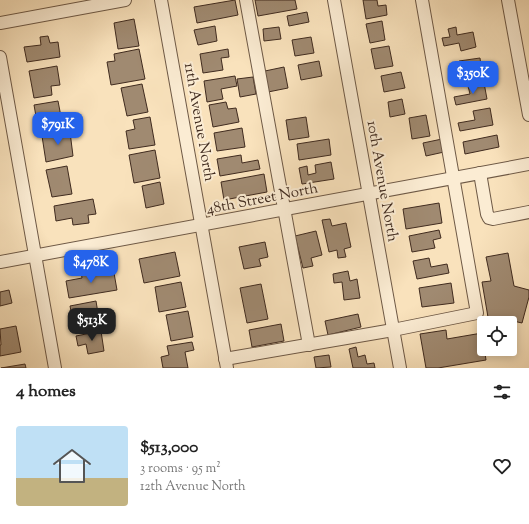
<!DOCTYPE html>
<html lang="en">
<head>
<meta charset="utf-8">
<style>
	:root { --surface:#fff; --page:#f6f6f6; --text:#222; --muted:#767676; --accent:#2563eb }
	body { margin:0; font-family:"Sorts Mill Goudy",serif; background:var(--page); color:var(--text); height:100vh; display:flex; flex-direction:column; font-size:15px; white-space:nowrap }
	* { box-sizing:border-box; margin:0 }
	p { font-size:13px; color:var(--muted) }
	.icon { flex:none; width:22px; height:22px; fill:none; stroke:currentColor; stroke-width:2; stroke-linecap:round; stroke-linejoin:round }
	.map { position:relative; height:368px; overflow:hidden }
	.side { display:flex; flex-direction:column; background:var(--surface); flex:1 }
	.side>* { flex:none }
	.fabs { position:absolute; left:477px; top:316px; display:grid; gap:8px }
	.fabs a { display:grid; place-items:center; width:40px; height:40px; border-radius:4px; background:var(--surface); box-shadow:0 2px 10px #0003; font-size:20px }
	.price { position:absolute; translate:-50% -34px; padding:0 9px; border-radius:8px; background:var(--accent); color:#fff; font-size:13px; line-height:26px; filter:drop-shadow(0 1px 2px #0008) }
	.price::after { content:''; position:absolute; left:50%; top:24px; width:12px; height:9px; margin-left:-6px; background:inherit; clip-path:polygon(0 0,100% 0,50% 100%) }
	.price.selected { background:#222; color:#fff }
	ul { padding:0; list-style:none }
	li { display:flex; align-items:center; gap:12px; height:100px; padding:0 16px }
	li span { display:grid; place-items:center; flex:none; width:112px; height:80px; border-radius:4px; color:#555 }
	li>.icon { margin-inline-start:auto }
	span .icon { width:48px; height:48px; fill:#fffc; stroke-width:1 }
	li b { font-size:17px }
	h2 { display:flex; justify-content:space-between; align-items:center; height:48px; padding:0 16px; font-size:17px }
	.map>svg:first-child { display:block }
</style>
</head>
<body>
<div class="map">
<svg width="529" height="368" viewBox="0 0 529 368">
	<rect width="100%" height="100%" fill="#f9e2bc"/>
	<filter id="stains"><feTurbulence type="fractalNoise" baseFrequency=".005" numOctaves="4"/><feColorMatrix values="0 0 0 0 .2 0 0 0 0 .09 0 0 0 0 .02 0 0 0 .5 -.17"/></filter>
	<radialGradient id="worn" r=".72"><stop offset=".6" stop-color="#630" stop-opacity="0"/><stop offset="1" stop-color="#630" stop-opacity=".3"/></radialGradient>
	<g fill="#a08a71" stroke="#402b1f">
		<path d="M235 0 238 15 197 23 194 7Z"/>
		<path d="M255 0H295L297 9 258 16Z"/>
		<path d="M363 0H377L378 6 386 5 387 15 366 19Z"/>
		<path d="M307 12 309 22 289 26 287 16Z"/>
		<path d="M134 19 139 46 118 49 114 23Z"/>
		<path d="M382 21 385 40 370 43 366 24Z"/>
		<path d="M215 26 217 41 198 45 194 30Z"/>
		<path d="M279 27 281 39 264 41 263 29Z"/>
		<path d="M456 27 457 35 473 32 476 47 461 51 459 43 444 46 442 38 450 37 448 29Z"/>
		<path d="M48 36 50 43 58 42 60 57 27 62 24 47 41 45 40 37Z"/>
		<path d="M311 37 314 53 295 56 292 40Z"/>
		<path d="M389 46 393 66 375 69 371 49Z"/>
		<path d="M139 49 145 79 111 85 107 62 115 61 114 54Z"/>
		<path d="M228 49 229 57 221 58 223 70 203 73 200 54Z"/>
		<path d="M480 58 482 73 461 77 459 61Z"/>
		<path d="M319 61 322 76 301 80 298 65Z"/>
		<path d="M57 66 60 85 51 86 52 95 34 98 29 71Z"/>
		<path d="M284 67 288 88 268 92 265 71Z"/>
		<path d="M401 72 405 88 384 92 381 76Z"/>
		<path d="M235 76 237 86 221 89 223 99 207 102 204 81Z"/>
		<path d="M253 77 256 94 240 97 237 79Z"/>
		<path d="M484 83 487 99 456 105 454 97 470 94 468 86Z"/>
		<path d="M142 84 148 112 127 116 121 88Z"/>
		<path d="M402 99 405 114 390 117 388 102Z"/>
		<path d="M58 101 63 127 47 129 45 121 37 122 34 105Z"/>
		<path d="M226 102 228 109 236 108 239 122 213 127 209 105Z"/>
		<path d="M490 108 493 125 460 131 458 123 475 120 473 111Z"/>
		<path d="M426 115 430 136 412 139 409 118Z"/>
		<path d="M150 117 155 145 129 149 126 131 135 129 133 120Z"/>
		<path d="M306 117 309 137 289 140 286 120Z"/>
		<path d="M242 128 245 147 217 151 214 133Z"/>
		<path d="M70 132 73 156 46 162 42 136Z"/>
		<path d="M497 135 499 147 465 154 463 142Z"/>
		<path d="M329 139 331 155 299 160 297 144Z"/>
		<path d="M442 139 444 152 426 156 423 143Z"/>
		<path d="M155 150 160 178 134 183 129 155Z"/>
		<path d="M241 155 242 163 258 160 260 169 220 176 217 159Z"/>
		<path d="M331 162 334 179 302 184 299 168 307 166 308 175 316 173 315 165Z"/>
		<path d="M67 166 72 194 52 197 46 170Z"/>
		<path d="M264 174 267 192 224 200 221 182Z"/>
		<path d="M160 182 164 204 146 208 142 186Z"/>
		<path d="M93 199 96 214 88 215 89 223 73 225 72 218 56 221 54 206Z"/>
		<path d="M439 203 442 223 406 229 403 209Z"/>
		<path d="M330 219 332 226 346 223 351 247 344 249 346 257 338 258 337 250 329 252 322 220Z"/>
		<path d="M439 230 441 238 433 240 435 248 412 252 409 236Z"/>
		<path d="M316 231 322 255 311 258 313 266 303 268 295 236Z"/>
		<path d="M265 242 268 257 259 259 261 266 244 269 239 247Z"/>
		<path d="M175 252 180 276 144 283 139 259Z"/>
		<path d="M508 253 514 286 529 290V297L522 323 509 320 489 323 482 282 491 281 486 257Z"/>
		<path d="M429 258 431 267 447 264 449 273 417 279 413 261Z"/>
		<path d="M97 267 98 275 114 273 117 290 69 298 66 281 82 278 81 270Z"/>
		<path d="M348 271 350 281 357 279 360 298 344 300 342 282 334 283 333 274Z"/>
		<path d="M181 282 186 307 159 312 155 287Z"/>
		<path d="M451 283 454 303 422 307 419 288Z"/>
		<path d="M261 284 268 319 247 323 240 288Z"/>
		<path d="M9 290 12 303 0 306V292Z"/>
		<path d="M96 301 100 326 83 329 82 321 73 322 70 306Z"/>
		<path d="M188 311 193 337 171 341 166 315Z"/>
		<path d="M358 314 361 327 328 335 325 321Z"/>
		<path d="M281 324 284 341 252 347 249 330Z"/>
		<path d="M16 326 21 352 0 356V345H1L0 329Z"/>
		<path d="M446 330 447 339 482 333 486 360 438 368H426L420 334Z"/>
		<path d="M101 331 104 351 88 354 86 344 78 346 76 336Z"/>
		<path d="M192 342 194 350 185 352 188 368H163L161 357 169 355 167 346Z"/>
		<path d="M356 347 358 357 365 355 367 364 374 363 375 368H353L349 349Z"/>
		<path d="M329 355 331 367 316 368 314 357Z"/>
		<path d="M25 364 26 368H1Z"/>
	</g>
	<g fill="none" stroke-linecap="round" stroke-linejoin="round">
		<g stroke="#6e5946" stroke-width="14">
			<g id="minor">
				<path d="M161 0 227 368"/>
				<path d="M246 0 309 345"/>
				<path d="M334 0 400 368"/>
				<path d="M508 0 529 115"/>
				<path d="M0 23 125 0"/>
				<path d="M0 57 55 368"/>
				<path d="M480 173 487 214 489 218 493 219 529 212"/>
				<path d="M0 262 529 164"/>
				<path d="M225 359 393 330 477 313 422 0"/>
			</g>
		</g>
		<use href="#minor" stroke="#fbecd3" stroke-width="12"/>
	</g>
	<g text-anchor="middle" stroke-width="4" stroke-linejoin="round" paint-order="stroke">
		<g font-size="15" fill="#402b1f" stroke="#fbecd3">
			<text transform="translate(200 122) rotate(80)" y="5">11th Avenue North</text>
			<text transform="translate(383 181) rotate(80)" y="5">10th Avenue North</text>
			<text transform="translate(262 198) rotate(-11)" y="5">48th Street North</text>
		</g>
	</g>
	<rect width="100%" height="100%" filter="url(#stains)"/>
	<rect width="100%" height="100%" fill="url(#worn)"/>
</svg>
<div class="fabs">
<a><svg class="icon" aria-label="locate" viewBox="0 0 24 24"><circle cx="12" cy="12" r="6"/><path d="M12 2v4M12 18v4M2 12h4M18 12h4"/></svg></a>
</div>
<b class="price" style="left:473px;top:95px">$350K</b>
<b class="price" style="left:58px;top:146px">$791K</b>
<b class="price" style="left:91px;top:284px">$478K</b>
<b class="price selected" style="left:92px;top:342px">$513K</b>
</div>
<section class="side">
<h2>4 homes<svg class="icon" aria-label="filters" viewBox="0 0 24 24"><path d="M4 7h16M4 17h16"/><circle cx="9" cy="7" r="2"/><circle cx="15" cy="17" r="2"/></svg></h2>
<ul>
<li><span style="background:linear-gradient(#bfe0f5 65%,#c2b280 0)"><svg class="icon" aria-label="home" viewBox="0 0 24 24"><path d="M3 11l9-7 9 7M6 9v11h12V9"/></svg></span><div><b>$513,000</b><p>3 rooms · 95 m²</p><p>12th Avenue North</p></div><svg class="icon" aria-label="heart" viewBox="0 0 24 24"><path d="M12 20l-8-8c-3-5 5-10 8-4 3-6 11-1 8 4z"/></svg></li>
</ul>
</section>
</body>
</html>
